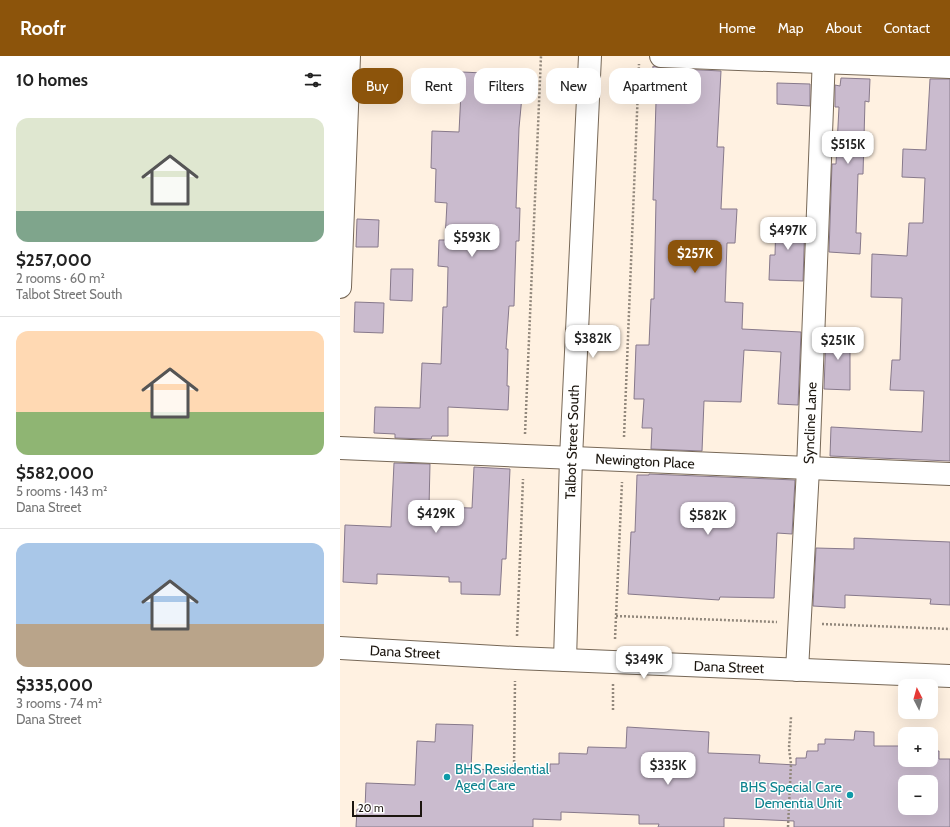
<!DOCTYPE html>
<html lang="en">
<head>
<meta charset="utf-8">
<style>
	:root { --surface:#fff; --page:#f6f6f6; --text:#222; --muted:#767676; --line:#e0e0e0; --accent:#8c540b }
	body { margin:0; font-family:Cabin,sans-serif; background:var(--page); color:var(--text); height:100vh; display:flex; flex-direction:column; font-size:15px; white-space:nowrap }
	* { box-sizing:border-box; margin:0 }
	p { font-size:13px; color:var(--muted) }
	.icon { flex:none; width:22px; height:22px; fill:none; stroke:currentColor; stroke-width:2; stroke-linecap:round; stroke-linejoin:round }
	.map { position:relative; flex:1; overflow:hidden }
	.panel { display:flex; flex-direction:column; background:var(--surface); width:340px }
	.panel>* { flex:none }
	.banner { position:absolute; left:12px; top:12px; width:380px; height:36px; display:flex; gap:8px }
	.needle { width:26px; rotate:354deg }
	.fabs { position:absolute; left:558px; top:623px; display:grid; gap:8px }
	.fabs a { display:grid; place-items:center; width:40px; height:40px; border-radius:8px; background:var(--surface); box-shadow:0 4px 16px #0002; font-size:20px }
	.scale { position:absolute; left:12px; bottom:10px; width:70px; box-sizing:border-box; padding-left:4px; border:2px solid #1c160f; border-top:0; font-size:11px; line-height:14px; white-space:nowrap; color:#1c160f; -webkit-text-stroke:3px #fff; paint-order:stroke }
	.price { position:absolute; translate:-50% -34px; padding:0 9px; border-radius:8px; background:#fff; color:#222; font-size:13px; line-height:26px; filter:drop-shadow(0 1px 2px #0008) }
	.price::after { content:''; position:absolute; left:50%; top:24px; width:12px; height:9px; margin-left:-6px; background:inherit; clip-path:polygon(0 0,100% 0,50% 100%) }
	.price.active { background:var(--accent); color:#fff }
	ul { padding:0; list-style:none }
	li { display:grid; align-content:center; gap:8px; height:212px; padding:0 16px }
	li+li { border-top:1px solid var(--line) }
	li span { display:grid; place-items:center; height:124px; border-radius:12px; color:#555 }
	li>.icon { margin-inline-start:auto }
	span .icon { width:72px; height:72px; fill:#fffc; stroke-width:1 }
	li b { font-size:17px }
	h2 { display:flex; justify-content:space-between; align-items:center; height:48px; padding:0 16px; font-size:17px }
	.pill { padding:0 14px; border-radius:12px; background:var(--surface); box-shadow:0 4px 16px #0002; font-size:14px; line-height:36px }
	.pill.active { background:var(--accent); color:#fff }
	header { display:flex; align-items:center; gap:24px; box-sizing:border-box; height:56px; padding:0 20px; background:var(--accent); color:#fff }
	header strong { font-size:19px }
	nav { display:flex; gap:22px; margin-inline-start:auto; font-size:14px }
	main { display:flex; flex:1; min-height:0 }
	.map>svg:first-child { display:block }
</style>
</head>
<body>
<header>
<strong>Roofr</strong>
<nav><a>Home</a><a>Map</a><a>About</a><a>Contact</a></nav>
</header>
<main>
<section class="panel">
<h2>10 homes<svg class="icon" aria-label="filters" viewBox="0 0 24 24"><path d="M4 7h16M4 17h16"/><circle cx="9" cy="7" r="2"/><circle cx="15" cy="17" r="2"/></svg></h2>
<ul>
<li><span style="background:linear-gradient(#dfe7d0 75%,#7fa58c 0)"><svg class="icon" aria-label="home" viewBox="0 0 24 24"><path d="M3 11l9-7 9 7M6 9v11h12V9"/></svg></span><div><b>$257,000</b><p>2 rooms · 60 m²</p><p>Talbot Street South</p></div></li>
<li><span style="background:linear-gradient(#ffd9b3 65%,#8fb573 0)"><svg class="icon" aria-label="home" viewBox="0 0 24 24"><path d="M3 11l9-7 9 7M6 9v11h12V9"/></svg></span><div><b>$582,000</b><p>5 rooms · 143 m²</p><p>Dana Street</p></div></li>
<li><span style="background:linear-gradient(#a9c7e8 65%,#b9a48a 0)"><svg class="icon" aria-label="home" viewBox="0 0 24 24"><path d="M3 11l9-7 9 7M6 9v11h12V9"/></svg></span><div><b>$335,000</b><p>3 rooms · 74 m²</p><p>Dana Street</p></div></li>
</ul>
</section>
<div class="map">
<svg width="610" height="771" viewBox="0 0 610 771">
	<rect width="100%" height="100%" fill="#fff1e1"/>
	<g fill="#cabbce" stroke="#87798b" fill-rule="evenodd">
		<path d="M313 10 321 12 381 15 377 91H384L381 153H397L395 187H387L385 246 403 247 402 273 461 276 458 349 438 348 441 296 404 294 401 346 364 345 362 395 311 393 312 372H302L304 343H294L296 289H309L311 243H314L316 144H313L316 46H311Z"/>
		<path d="M122 16 184 19 179 72 176 152H180L179 185H176L174 250H169L166 293H168L167 330H169L168 354 108 351V380H92L91 383 55 382V378L34 377 35 351 80 352 82 307 101 308 103 251H107L108 211 98 210 99 184H105L107 147 95 146 96 113 91 112 92 75 119 76Z"/>
		<path d="M501 22 530 23 529 46 525 45 523 118H518L516 177H521L520 198 489 196 492 108H496L499 51H495V29L500 30Z"/>
		<path d="M590 23H610V405L490 400 491 371 582 376 584 335 550 334 552 304H560L562 242 531 241 532 198 567 200 569 167H583L585 122 562 121 563 93 586 94Z"/>
		<path d="M437 27 470 28V50L437 48Z"/>
		<path d="M17 163 39 164 38 191H16Z"/>
		<path d="M436 163 465 164 463 225 429 224 430 199H435Z"/>
		<path d="M51 213H73L72 245 50 244Z"/>
		<path d="M15 246 44 247 43 277 14 276Z"/>
		<path d="M490 274 510 275V334L484 333 486 277H490Z"/>
		<path d="M54 407 90 408 89 451 132 452 134 411 170 413 166 503H162L160 539 121 538V526H109V521L37 518V528L3 526 5 469 51 471Z"/>
		<path d="M309 418 455 424 452 478 437 477 434 542 380 541 379 544 288 538 291 476H295L297 419H309Z"/>
		<path d="M514 482 610 486V549L590 548 591 543 505 539V552L473 550 476 492 514 493Z"/>
		<path d="M96 668 133 669 131 713 210 716V708H219V697L247 698 248 691 286 692 287 671 369 676 368 697 420 699 419 707 456 709V702H466L467 695H478V688H485V683L514 684 515 675 534 676V690H562V694H565V704H591V695H599V703H610V771H454V765L384 762V771H318L319 768H299V759L221 756V764L193 763V771H16L17 753H25L26 727 75 729 77 685 95 686ZM565 726H591V752H565Z"/>
	</g>
	<g fill="none" stroke-linecap="round" stroke-linejoin="round">
		<g stroke="#776857" stroke-width="24">
			<g id="minor">
				<path d="M321 0 610 11"/>
				<path d="M0 231 9 0"/>
				<path d="M0 392 610 418"/>
				<path d="M0 592 176 602 610 620"/>
				<path d="M225 604 231 402 250 0"/>
				<path d="M457 614 468 413 484 0"/>
			</g>
		</g>
		<g stroke="#92887c" stroke-width="2.5" stroke-dasharray="2 2" stroke-linecap="butt">
			<path d="M185 378 201 0"/>
			<path d="M284 381 299 8"/>
			<path d="M276 560 437 566"/>
			<path d="M482 568 610 573"/>
			<path d="M177 580 183 423"/>
			<path d="M275 583 282 426"/>
			<path d="M273 654V628"/>
			<path d="M174 714 175 625"/>
			<path d="M448 771 451 708 449 692 451 661"/>
		</g>
		<use href="#minor" stroke="#fff" stroke-width="22"/>
	</g>
	<g fill="#0f9aa8" stroke="#fff" stroke-width="1.5">
		<circle cx="107" cy="721" r="4"/>
		<circle cx="510" cy="739" r="4"/>
	</g>
	<g text-anchor="middle" stroke-width="3" stroke-linejoin="round" paint-order="stroke">
		<g font-size="14" fill="#1c160f" stroke="#fff">
			<text transform="translate(470 367) rotate(-88)" y="5">Syncline Lane</text>
			<text transform="translate(232 386) rotate(-88)" y="5">Talbot Street South</text>
			<text transform="translate(305 405) rotate(3)" y="5">Newington Place</text>
			<text transform="translate(65 596) rotate(3)" y="5">Dana Street</text>
			<text transform="translate(389 611) rotate(2)" y="5">Dana Street</text>
		</g>
		<g font-size="14" fill="#0d838f" stroke="#fff" text-anchor="start">
			<text x="115" y="718">BHS Residential<tspan x="115" dy="16">Aged Care</tspan></text>
			<text x="502" y="736" text-anchor="end">BHS Special Care<tspan x="502" dy="16">Dementia Unit</tspan></text>
		</g>
	</g>
</svg>
<div class="fabs">
<a><svg class="needle" viewBox="-14 -14 28 28"><path d="M0-13l5 13h-10z" fill="#e53935"/><path d="M0 13l5-13h-10z" fill="#767676"/></svg></a>
<a>+</a>
<a>−</a>
</div>
<div class="scale">20 m</div>
<b class="price" style="left:508px;top:109px">$515K</b>
<b class="price" style="left:448px;top:195px">$497K</b>
<b class="price" style="left:132px;top:202px">$593K</b>
<b class="price active" style="left:355px;top:218px">$257K</b>
<b class="price" style="left:253px;top:303px">$382K</b>
<b class="price" style="left:498px;top:305px">$251K</b>
<b class="price" style="left:96px;top:478px">$429K</b>
<b class="price" style="left:368px;top:480px">$582K</b>
<b class="price" style="left:304px;top:624px">$349K</b>
<b class="price" style="left:328px;top:730px">$335K</b>
<div class="banner">
<a class="pill active">Buy</a>
<a class="pill">Rent</a>
<a class="pill">Filters</a>
<a class="pill">New</a>
<a class="pill">Apartment</a>
</div>
</div>
</main>
</body>
</html>
